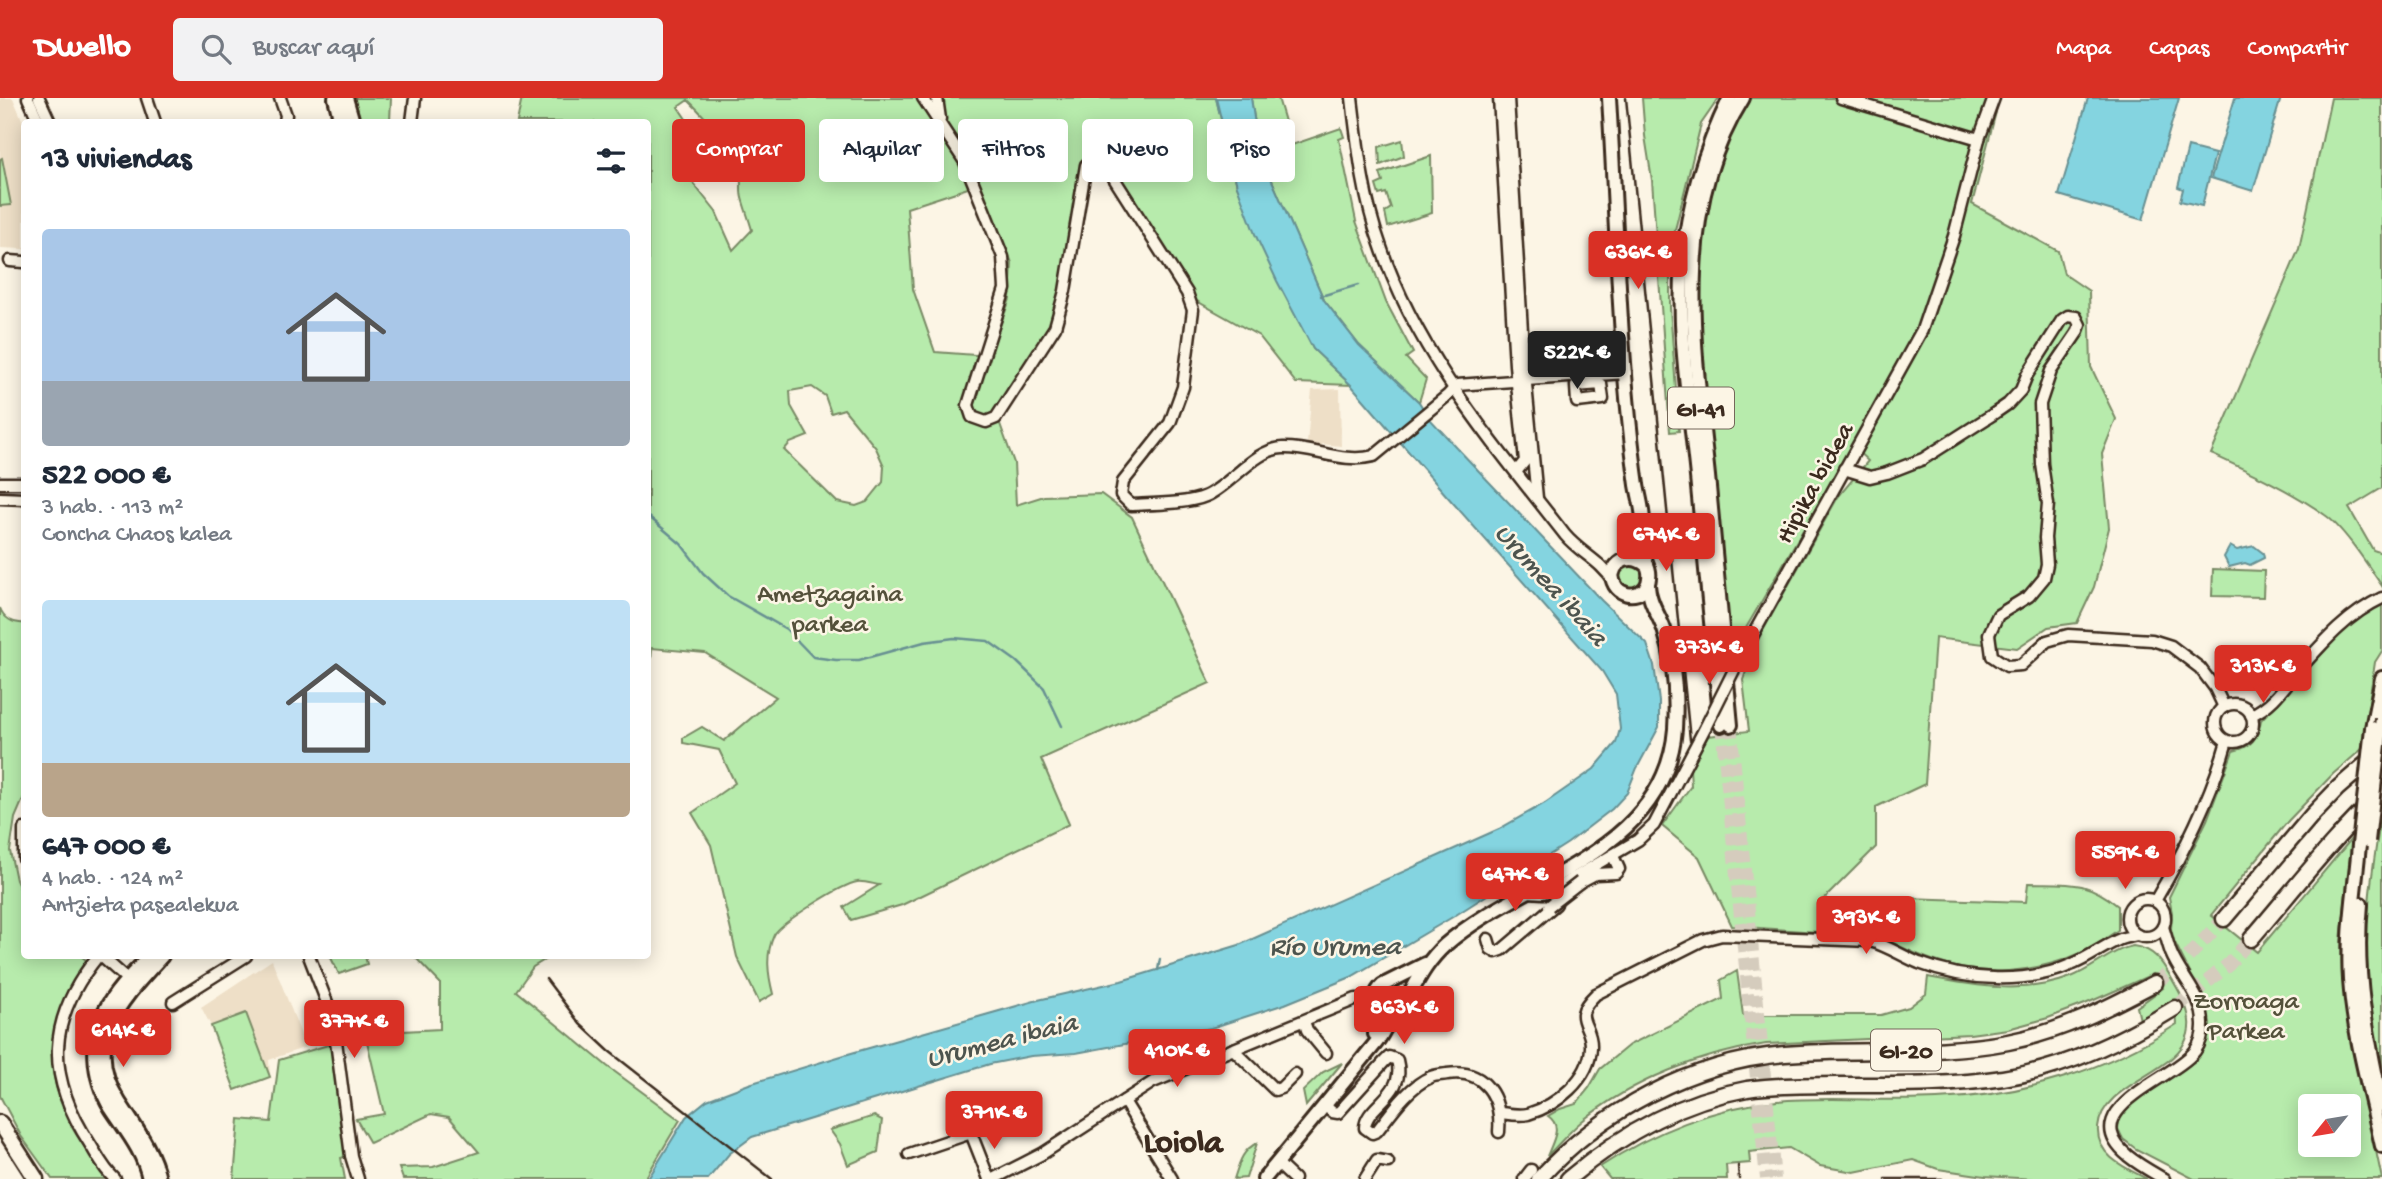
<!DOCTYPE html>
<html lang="es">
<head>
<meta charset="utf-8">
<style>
	:root { --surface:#fff; --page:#f2f2f3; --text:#1f2937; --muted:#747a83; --accent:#d93025 }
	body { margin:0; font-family:"Gochi Hand",sans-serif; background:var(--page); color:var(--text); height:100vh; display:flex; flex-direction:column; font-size:26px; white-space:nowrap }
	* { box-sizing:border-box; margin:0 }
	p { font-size:23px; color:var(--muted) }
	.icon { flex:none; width:38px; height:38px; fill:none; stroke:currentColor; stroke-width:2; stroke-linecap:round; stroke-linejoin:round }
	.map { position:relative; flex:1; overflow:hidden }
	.panel { position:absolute; left:21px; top:21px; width:630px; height:840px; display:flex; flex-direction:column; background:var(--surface); border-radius:7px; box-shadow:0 4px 18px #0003 }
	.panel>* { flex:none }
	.guide { position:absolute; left:672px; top:21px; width:665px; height:63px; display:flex; gap:14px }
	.needle { width:46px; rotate:240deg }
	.buttons { position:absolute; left:2298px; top:996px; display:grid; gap:14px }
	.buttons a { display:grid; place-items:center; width:63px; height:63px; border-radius:7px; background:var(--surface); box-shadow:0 4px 18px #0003; font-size:35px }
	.price { position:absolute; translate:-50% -60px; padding:0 16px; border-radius:7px; background:var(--accent); color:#fff; font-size:23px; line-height:46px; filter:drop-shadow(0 2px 4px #0008) }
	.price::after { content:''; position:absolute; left:50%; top:42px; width:21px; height:16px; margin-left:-10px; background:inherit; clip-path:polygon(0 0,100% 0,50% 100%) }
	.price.active { background:#222; color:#fff }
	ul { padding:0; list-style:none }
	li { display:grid; align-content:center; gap:14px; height:371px; padding:0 21px }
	li span { display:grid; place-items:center; height:217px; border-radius:7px; color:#555 }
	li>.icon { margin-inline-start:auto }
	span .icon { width:126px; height:126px; fill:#fffc; stroke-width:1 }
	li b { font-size:30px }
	h2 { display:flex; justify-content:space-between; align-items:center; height:84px; padding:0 21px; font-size:30px }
	.pill { padding:0 24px; border-radius:7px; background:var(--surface); box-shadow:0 4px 18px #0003; font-size:24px; line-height:63px }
	.pill.active { background:var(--accent); color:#fff }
	header { display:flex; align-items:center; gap:42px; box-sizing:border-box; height:98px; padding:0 35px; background:var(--accent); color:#fff }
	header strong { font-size:33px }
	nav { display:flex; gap:38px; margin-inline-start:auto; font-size:24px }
	.search { width:490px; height:63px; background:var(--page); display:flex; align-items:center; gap:18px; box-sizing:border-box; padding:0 24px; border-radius:7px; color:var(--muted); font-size:26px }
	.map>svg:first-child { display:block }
</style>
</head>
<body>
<header>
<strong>Dwello</strong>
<div class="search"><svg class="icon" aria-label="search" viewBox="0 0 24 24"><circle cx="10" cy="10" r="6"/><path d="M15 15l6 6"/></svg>Buscar aquí</div>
<nav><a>Mapa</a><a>Capas</a><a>Compartir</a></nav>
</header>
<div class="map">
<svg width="2382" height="1081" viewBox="0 0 2382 1081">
	<rect width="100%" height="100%" fill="#fcf5e5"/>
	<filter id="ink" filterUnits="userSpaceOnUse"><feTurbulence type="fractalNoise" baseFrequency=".0143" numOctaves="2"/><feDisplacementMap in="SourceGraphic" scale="14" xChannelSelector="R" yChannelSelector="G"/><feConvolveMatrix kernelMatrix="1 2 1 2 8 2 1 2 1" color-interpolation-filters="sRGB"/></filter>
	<g filter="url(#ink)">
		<g fill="#eedfc7">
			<path d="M0 0H13L24 26V151L0 150Z"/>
			<path d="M1340 291 1341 348 1322 346 1321 354 1293 351 1292 344 1307 345 1312 292Z"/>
			<path d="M272 862 306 949 269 962 270 979 235 992 211 928 201 909Z"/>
		</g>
		<g fill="#b7ebac" stroke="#798a65" stroke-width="2" fill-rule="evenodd">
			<path d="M354 0H391L390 24H361Z"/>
			<path d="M522 0H1216L1237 88 1313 251 1351 287 1296 285 1259 238 1195 202 1183 178 1109 63 1094 55 1081 65 1065 169 1050 228 995 312 1014 365 1016 407 1044 398 1101 396 1132 419 1210 585 1041 661 1069 726 902 807 851 822 844 809 879 787C873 786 863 783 857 784 843 786 780 825 774 837 765 857 768 876 773 896L759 904 737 859 711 747 692 715 735 685 719 652 683 645V640L702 629 724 643 776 599 705 555 652 550 648 598V24H517ZM688 2C709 23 734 48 740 78 742 85 740 93 742 100 745 111 749 121 752 132L733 152 716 114 693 85 678 56 682 39 690 27 678 9ZM980 86 1012 165 1010 201 989 258 935 254 913 191 907 110ZM812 289 825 298 831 315 844 311 876 350 884 368 883 384 867 404 856 408 837 404 784 352 790 345 808 338 791 308 790 293Z"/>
			<path d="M1251 0H1278L1292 47 1341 30 1344 39 1339 41 1356 123 1386 204 1413 255 1406 260 1426 281 1419 304 1359 247 1324 202 1267 71 1256 33Z"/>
			<path d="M1642 0H1719L1701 26 1675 132 1670 175V210L1679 333 1670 334 1652 82 1645 38Z"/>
			<path d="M1748 0H1985L1996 14 1972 106 2058 153 2064 176 2089 193 2091 269 2116 321 2102 356 2109 430 2094 489 2077 525 2048 529 2017 550 1935 540 1925 686 1876 709V749L1821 804 1818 834 1732 828 1699 759 1662 728 1691 688 1690 670 1708 638 1749 633 1743 582 1756 545 1838 399 1868 363 1852 348 1732 554C1725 487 1718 420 1711 353 1697 223 1684 121 1748 0Z"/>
			<path d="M2331 0H2382V390L2349 410 2373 452 2382 455V488C2369 469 2343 429 2325 417 2292 393 2248 373 2211 356L2299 151Z"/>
			<path d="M1402 42 1404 58 1380 67 1379 49Z"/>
			<path d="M1431 58 1432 115 1388 129 1385 114 1391 110 1386 95 1379 97 1376 87 1383 84 1380 75Z"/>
			<path d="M2 60 11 107 0 108V61Z"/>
			<circle cx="1632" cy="478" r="12"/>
			<path d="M2213 471 2264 473 2263 499 2212 498Z"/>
			<path d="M2382 507V553L2375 564 2362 651 2333 676 2288 723 2211 817 2257 854 2352 740 2341 843 2342 878 2346 913 2382 1081H2194L2136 1051 2123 1041 2118 1031 2119 1021 2124 1011 2195 963 2205 944 2207 932 2206 915 2201 897 2174 843 2171 831 2172 815 2169 799 2207 722 2233 653C2252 649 2258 640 2261 622L2344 532 2354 522ZM2310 1008H2348V1046H2310Z"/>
			<path d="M0 510C4 521 14 526 24 525V699L15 720 10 753 16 782 24 799V858H81L86 862C49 919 39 969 73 1031 83 1048 95 1064 106 1081H52L21 1038 0 998Z"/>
			<path d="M2382 710V971C2375 941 2368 912 2367 881 2364 823 2373 767 2382 710Z"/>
			<path d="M2028 785C2068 786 2085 781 2118 808V832C2106 840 2094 849 2081 855 2036 875 1981 880 1935 863 1915 856 1895 846 1876 837L1877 799 2026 804Z"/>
			<path d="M2133 848C2155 851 2162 864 2172 881 2182 898 2193 916 2188 936 2178 976 2102 984 2098 1030 2096 1058 2126 1070 2147 1081H2034L1985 1078 1938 1071 1913 1062 1854 1074 1820 1068 1789 1050 1749 1054 1750 1065 1726 1067 1727 1081H1610L1600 1069C1652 1034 1715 1009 1777 1003 1830 998 1884 1004 1937 1001 2020 998 2107 973 2177 926L2176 915 2172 907 2140 922 2137 909 2163 890 2153 876 2085 906 2048 920 2008 931 1970 936 1766 946C1701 956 1634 981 1582 1023 1570 1033 1559 1046 1547 1058 1553 1043 1563 1028 1548 1018L1560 1011 1576 1006 1589 990 1600 971 1629 947 1723 901 1721 882 1737 873 1743 917H1881L1909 909 1926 896 1928 879C1975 888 2024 897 2071 879 2093 871 2111 852 2133 848Z"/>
			<path d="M330 858H365L367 866 339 876Z"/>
			<path d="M414 858H551L533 869 516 893 607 968 680 1022 645 1081H403L399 1070 433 1069 479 1054 449 1019 431 1016 370 1045 356 1021 384 1016 365 935 440 931V885Z"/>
			<path d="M246 915 270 979 235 992 211 928Z"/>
			<path d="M331 946 348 1058 341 1060 345 1081H234L239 1021 271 1024 279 962Z"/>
			<path d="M1342 965 1306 1008 1303 993 1323 974Z"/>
			<path d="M874 1018 882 1022 878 1054 848 1067 840 1046 830 1032Z"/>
			<path d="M1257 1045 1246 1080 1234 1081C1239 1066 1242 1052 1257 1045Z"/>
		</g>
		<g fill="#84d4e0" stroke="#679092" stroke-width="2">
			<path d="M1216 0H1251L1256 33 1267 71 1324 202 1359 247 1419 304 1429 320 1457 350 1602 503 1647 546 1654 567 1659 603V629L1637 670 1627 695 1612 711 1568 745 1456 817 1351 879 1285 906 1211 930 1076 955 1031 958 990 966 752 1039 729 1056 708 1081H648L686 1019 707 1002 749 986 848 956 1038 902 1121 883 1239 847 1499 731 1545 705 1594 671 1616 645 1620 631 1616 596 1602 573 1446 397 1351 287 1313 251 1277 183 1255 136 1237 88Z"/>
			<path d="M2088 0H2179L2143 122 2059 97Z"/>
			<path d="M2235 0H2281L2253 93 2211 80Z"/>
			<path d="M2188 49 2215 56 2202 108 2180 103 2183 91 2178 89Z"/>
			<path d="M2230 448 2237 452 2254 448 2263 455 2264 460 2250 467 2245 465 2229 469 2224 459Z"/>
		</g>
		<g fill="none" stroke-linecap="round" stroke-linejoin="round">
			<g stroke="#679092" stroke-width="2.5">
				<path d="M1321 198 1358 187"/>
				<path d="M648 418 681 446 703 475 728 498 786 531 813 559 836 562H859L924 544 954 540 988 543 1016 563 1044 590 1062 628"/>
				<path d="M1158 872 1160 861"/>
			</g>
			<g stroke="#d5ccbd" stroke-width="12" stroke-dasharray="12 6" stroke-linecap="butt">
				<path d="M1721 627 1766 1081"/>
				<path d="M1731 627 1775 1081"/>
			</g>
			<g stroke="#d5ccbd" stroke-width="14" stroke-dasharray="14 7" stroke-linecap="butt">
				<path d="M2155 885 2182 865 2224 821"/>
				<path d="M2175 910 2229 866 2251 841"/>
			</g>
			<g stroke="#3b2a1e" stroke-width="15">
				<g id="minor">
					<path d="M28 0 39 24"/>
					<path d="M39 0 50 24"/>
					<path d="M147 0 155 24"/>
					<path d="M280 0 286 17 285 24"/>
					<path d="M923 0 965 64 1003 159 1005 191 968 307 972 319 986 324 996 320 1055 229 1065 193 1086 67 1096 60 1103 63 1187 195 1193 212 1183 289 1170 325 1123 384 1121 397 1131 407C1151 406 1188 406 1206 398 1231 387 1255 351 1283 350 1314 349 1342 366 1374 358L1448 297 1457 287 1626 275"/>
					<path d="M937 0 940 21"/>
					<path d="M1352 0C1358 50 1363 99 1380 146 1417 257 1494 346 1565 437 1580 455 1601 463 1613 483"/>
					<path d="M1499 0 1515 267 1525 363 1516 374"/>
					<path d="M1508 0 1524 266 1537 400"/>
					<path d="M1841 0 1979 41"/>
					<path d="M412 24 415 0"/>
					<path d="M10 163 24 164"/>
					<path d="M1601 286 1603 301 1577 304 1576 288Z"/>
					<path d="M1844 371 1870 379 1887 375 1923 361 1992 317 2008 306 2021 292 2027 277 2062 222 2068 218 2076 219 2080 227 2077 235 2051 273 2040 306 2042 366 2048 406 2045 440 2047 466 2044 480 2029 498 1998 517 1989 536 1992 558 2007 568 2021 567 2047 543 2068 537 2152 542 2171 548 2200 570 2215 590 2224 609"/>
					<path d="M0 385H24"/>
					<path d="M0 400 24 401"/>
					<path d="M1739 562 1922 232 1954 138 1979 41 1994 0"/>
					<circle cx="2234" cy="625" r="19"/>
					<path d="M2251 617C2270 609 2283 591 2295 576 2321 547 2346 517 2382 500"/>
					<path d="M24 731V761"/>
					<path d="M1580 784 1595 776 1616 775 1619 771 1613 758"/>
					<path d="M1528 794 1543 795 1551 793 1638 742 1654 727 1706 628"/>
					<circle cx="2146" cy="820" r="19"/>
					<path d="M2155 803C2185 752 2211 700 2227 643"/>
					<path d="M2163 829C2166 838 2168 847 2171 855 2181 880 2204 898 2203 928 2203 936 2200 946 2195 953 2173 982 2072 1011 2128 1058 2139 1067 2152 1074 2164 1081"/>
					<path d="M1488 841 1491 851 1496 854 1502 852 1556 806"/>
					<path d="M98 858C47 921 45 977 90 1046 97 1057 104 1072 115 1081"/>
					<path d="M101 858 128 882"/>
					<path d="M309 858 333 920 351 1058 358 1081"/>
					<path d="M173 904 246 858"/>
					<path d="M1304 923 1307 932 1326 955"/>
					<path d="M1233 951 1275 992 1281 990 1295 976"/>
					<path d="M1124 1003 1172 1081"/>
					<path d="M1325 1007 1332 1014 1338 1015 1384 964 1389 959 1397 962C1407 997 1365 1007 1365 1030L1372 1035 1377 1033C1391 1015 1409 988 1431 979 1435 977 1442 977 1447 976 1485 970 1502 1000 1499 1034"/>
					<path d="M1501 1015C1509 1016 1519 1018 1528 1016 1556 1008 1590 981 1591 949 1592 924 1569 922 1596 896L1703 842 1722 837 1870 843C1888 848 1902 858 1919 865 1966 883 2026 887 2073 866 2088 860 2101 850 2116 843 2122 839 2130 839 2137 837"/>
					<path d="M909 1056 971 1035 989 1081"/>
					<path d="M1277 1065 1294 1081"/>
					<path d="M993 1081 1042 1056 1153 984 1356 901H1368L1376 906"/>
					<path d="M1365 1081 1377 1062 1388 1064"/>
					<path d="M1524 1081 1531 1072"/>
				</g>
			</g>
			<g stroke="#3b2a1e" stroke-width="18">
				<g id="major">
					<path d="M335 0 341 24"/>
					<path d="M346 0 353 24"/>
					<path d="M1609 0C1617 129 1619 259 1637 387 1639 399 1643 411 1643 424 1644 433 1641 441 1641 450 1643 460 1651 470 1649 480 1648 496 1628 502 1617 490 1602 472 1627 450 1646 467"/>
					<path d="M1721 627C1713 545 1705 462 1697 379 1690 308 1677 234 1683 162 1688 105 1705 51 1730 0"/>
					<path d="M1731 627C1723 544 1715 461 1708 378 1695 253 1671 114 1743 0"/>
					<path d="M2372 630 2382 580"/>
					<path d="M2359 747C2355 792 2347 837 2350 882 2354 938 2370 993 2382 1048"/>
					<path d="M2361 806C2354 877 2367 938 2382 1007"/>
					<path d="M1375 936C1378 929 1382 921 1380 913 1377 902 1372 897 1383 887L1425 866"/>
					<path d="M149 1081C144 1054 126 1033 111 1010 92 979 89 939 108 907 119 889 135 873 150 858"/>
					<path d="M159 1081C153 1052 135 1029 119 1004 80 942 122 902 162 858"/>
					<path d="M1264 1081 1375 946C1382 938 1385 928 1392 919 1395 915 1400 913 1403 908 1416 886 1425 865 1445 847 1523 779 1665 755 1675 631 1677 599 1674 562 1664 531 1658 515 1649 504 1648 487"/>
				</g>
			</g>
			<g stroke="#3b2a1e" stroke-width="19">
				<g id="highway">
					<path d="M2224 821 2313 716 2338 690 2376 657"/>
					<path d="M2251 841C2294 791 2334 739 2382 694"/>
					<path d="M0 1025 36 1081"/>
					<path d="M1539 1081C1601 1012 1692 964 1785 956 1859 950 1934 958 2008 944 2061 934 2108 910 2155 885"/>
					<path d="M1568 1081C1620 1037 1679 1003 1747 991 1777 987 1808 987 1838 987 1893 987 1948 988 2003 980 2064 971 2122 943 2175 910"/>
				</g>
			</g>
			<use href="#minor" stroke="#fcf5e5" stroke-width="10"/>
			<use href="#major" stroke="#fcf5e5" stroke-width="12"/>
			<use href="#highway" stroke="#fcf5e5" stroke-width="14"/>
			<g stroke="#3b2a1e" stroke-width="2.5">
				<path d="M1626 0 1690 642"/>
				<path d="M546 881 580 926 609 953 772 1081"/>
				<path d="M1738 1068 1739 1081"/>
				<path d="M1885 1081H1942"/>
			</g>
			<g stroke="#3b2a1e" stroke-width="15" stroke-linecap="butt">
				<g id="minor-bridge">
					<path d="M1706 628 1739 562"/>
					<path d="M1549 808 1580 784"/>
				</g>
			</g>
			<g stroke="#3b2a1e" stroke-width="18" stroke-linecap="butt">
				<g id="major-bridge">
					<path d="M2368 743 2382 620"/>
					<path d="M2359 747 2372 630"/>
				</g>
			</g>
			<use href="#minor-bridge" stroke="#fcf5e5" stroke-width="10"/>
			<use href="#major-bridge" stroke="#fcf5e5" stroke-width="12"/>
		</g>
	</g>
	<g text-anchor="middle" stroke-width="5" stroke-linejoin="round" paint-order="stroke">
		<g fill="#fcf5e5" stroke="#75675a" stroke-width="2">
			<rect x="1668" y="289.5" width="66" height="41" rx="5"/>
			<rect x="1871" y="931.5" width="70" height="41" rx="5"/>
		</g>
		<g font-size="24" font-weight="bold" fill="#3b2a1e">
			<text x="1701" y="318">GI-41</text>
			<text x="1906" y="960">GI-20</text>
		</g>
		<g font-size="26" fill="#3b2a1e" stroke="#fcf5e5">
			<text transform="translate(1813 384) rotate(-61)" y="9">Hipika bidea</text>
		</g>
		<g font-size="26" fill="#54513a" stroke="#fcf5e5">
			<text x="830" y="503">Ametzagaina<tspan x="830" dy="30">parkea</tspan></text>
			<text x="2246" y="910">Zorroaga<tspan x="2246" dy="30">Parkea</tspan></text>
		</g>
		<g font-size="28" font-style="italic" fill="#4d544e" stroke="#fcf5e5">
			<text transform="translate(1553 485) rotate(48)" y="10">Urumea ibaia</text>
			<text x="1335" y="856">Río Urumea</text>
			<text transform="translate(1001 940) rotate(-14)" y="10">Urumea ibaia</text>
		</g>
		<g font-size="33" font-weight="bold" fill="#3b2a1e" stroke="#fcf5e5">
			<text x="1183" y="1053">Loiola</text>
		</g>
	</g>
</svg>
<div class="buttons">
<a><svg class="needle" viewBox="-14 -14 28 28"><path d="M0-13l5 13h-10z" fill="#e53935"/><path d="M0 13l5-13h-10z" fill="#747a83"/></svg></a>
</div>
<b class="price" style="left:1638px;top:193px">636K €</b>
<b class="price active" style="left:1577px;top:293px">522K €</b>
<b class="price" style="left:1666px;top:475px">674K €</b>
<b class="price" style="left:1709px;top:588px">373K €</b>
<b class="price" style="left:2263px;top:607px">313K €</b>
<b class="price" style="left:2125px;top:793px">559K €</b>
<b class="price" style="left:1515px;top:815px">647K €</b>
<b class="price" style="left:1866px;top:858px">393K €</b>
<b class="price" style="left:1404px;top:948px">863K €</b>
<b class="price" style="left:354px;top:962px">377K €</b>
<b class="price" style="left:123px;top:971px">614K €</b>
<b class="price" style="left:1177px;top:991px">410K €</b>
<b class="price" style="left:994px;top:1053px">371K €</b>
<div class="guide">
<a class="pill active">Comprar</a>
<a class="pill">Alquilar</a>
<a class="pill">Filtros</a>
<a class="pill">Nuevo</a>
<a class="pill">Piso</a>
</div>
<section class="panel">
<h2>13 viviendas<svg class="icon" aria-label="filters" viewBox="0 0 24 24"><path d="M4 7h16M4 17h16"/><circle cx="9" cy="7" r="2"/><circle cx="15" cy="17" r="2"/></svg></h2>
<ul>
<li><span style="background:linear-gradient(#a9c7e8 70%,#9aa5b1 0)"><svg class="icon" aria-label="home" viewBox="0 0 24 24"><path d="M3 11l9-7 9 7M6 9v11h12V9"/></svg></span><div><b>522 000 €</b><p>3 hab. · 113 m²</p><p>Concha Chaos kalea</p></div></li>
<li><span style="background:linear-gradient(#bfe0f5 75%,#b9a48a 0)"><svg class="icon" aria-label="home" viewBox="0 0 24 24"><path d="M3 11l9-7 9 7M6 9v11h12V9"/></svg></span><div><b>647 000 €</b><p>4 hab. · 124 m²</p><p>Antzieta pasealekua</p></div></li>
</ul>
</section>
</div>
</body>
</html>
